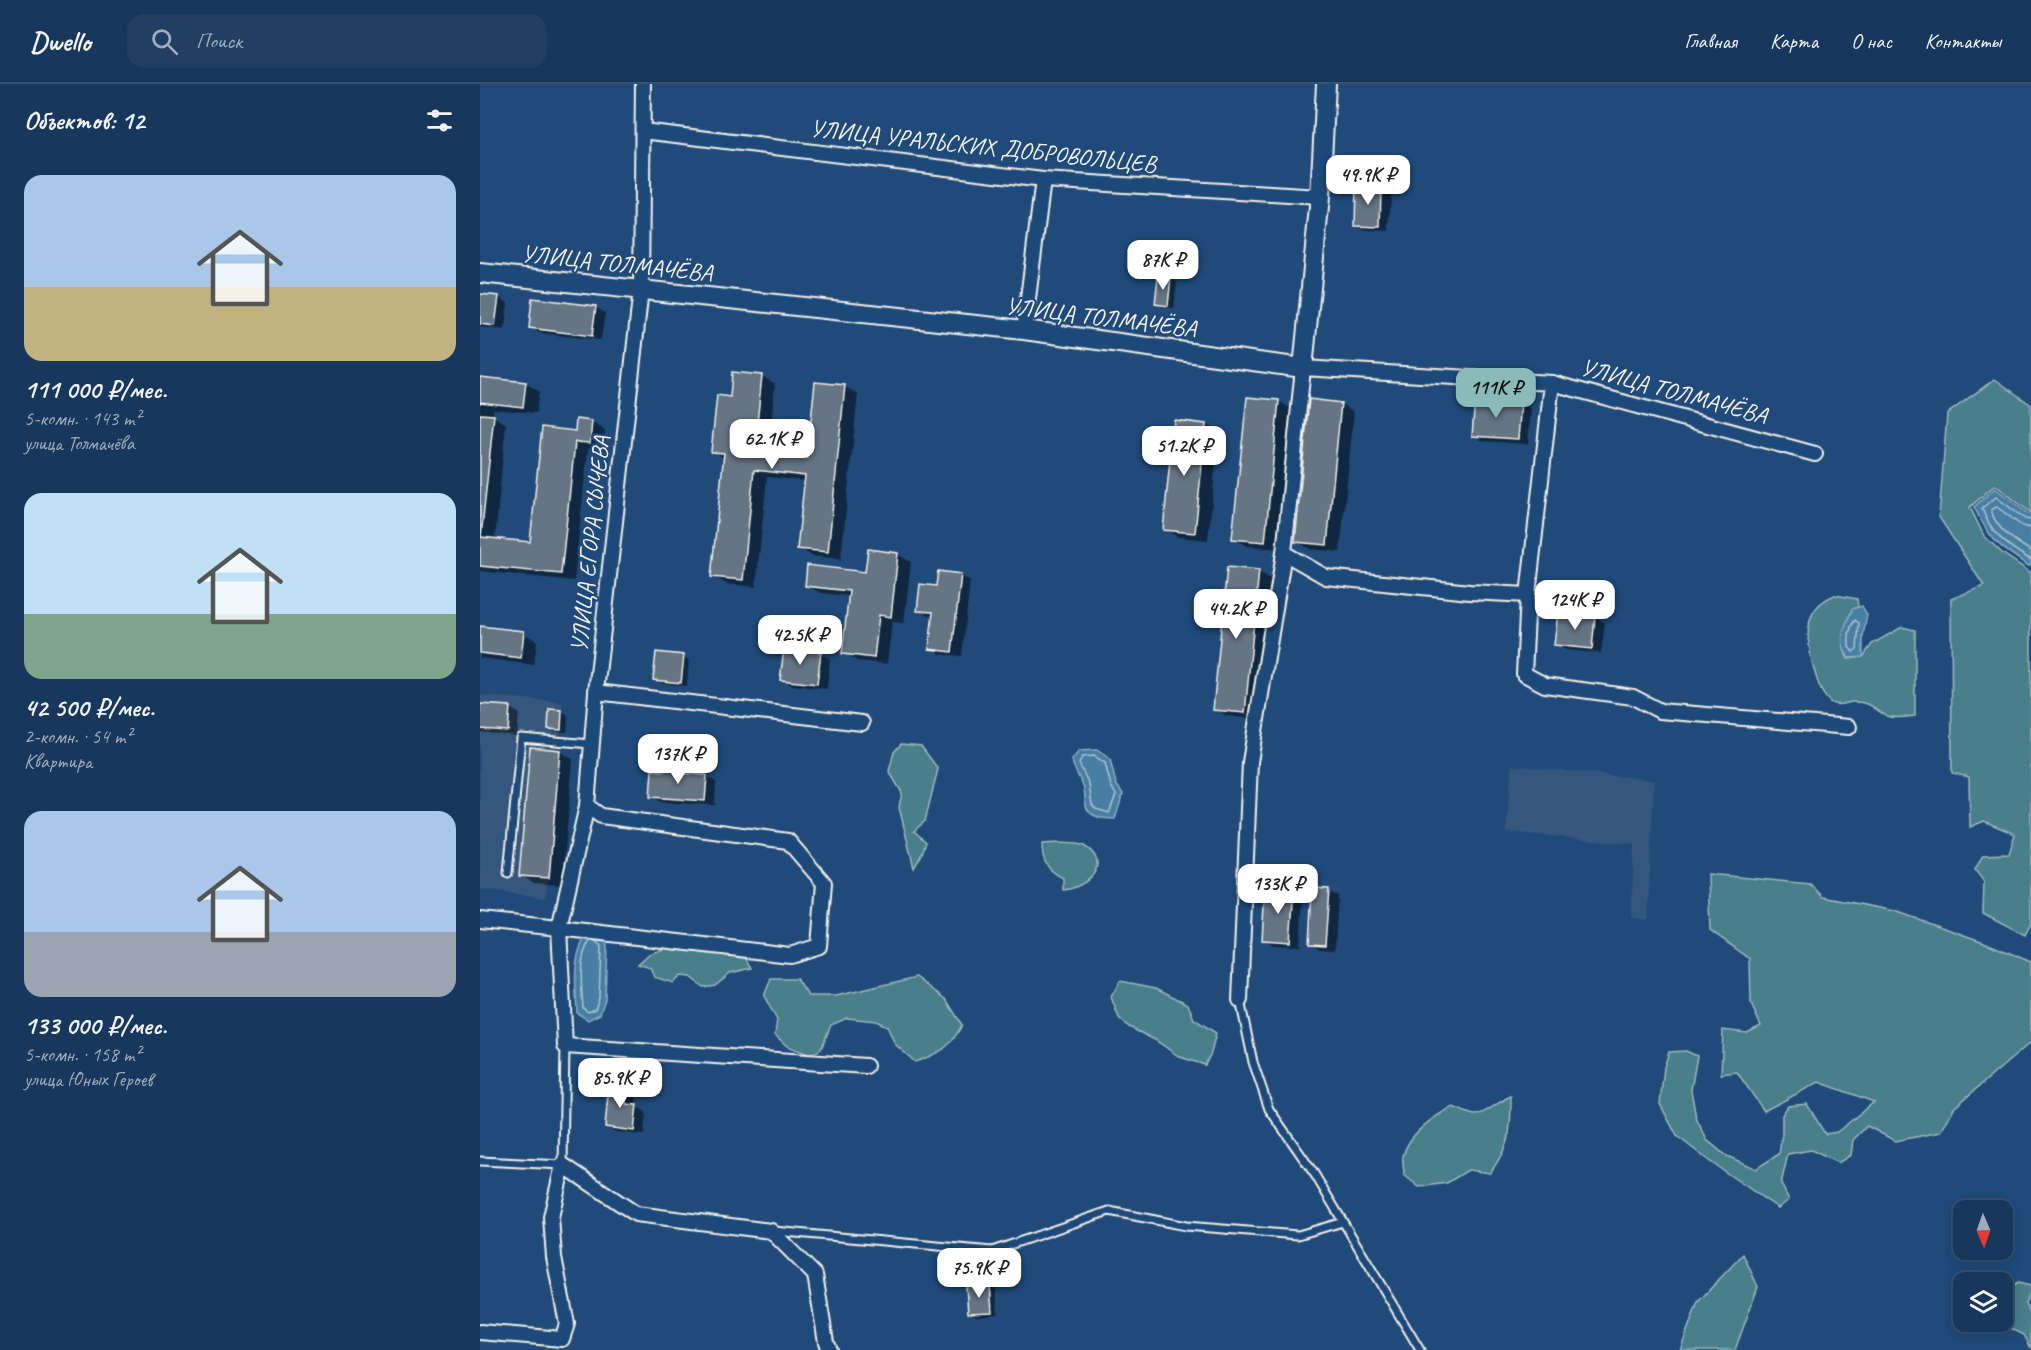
<!DOCTYPE html>
<html lang="ru">
<head>
<meta charset="utf-8">
<style>
	:root { --surface:#17385c; --page:#203f62; --text:#f1f3f6; --muted:#9eacbb; --line:#365272; --accent:#8bbbb9 }
	body { margin:0; font-family:Caveat,sans-serif; background:var(--page); color:var(--text); height:100vh; display:flex; flex-direction:column; font-size:22px; white-space:nowrap }
	* { box-sizing:border-box; margin:0 }
	p { font-size:20px; color:var(--muted) }
	.icon { flex:none; width:33px; height:33px; fill:none; stroke:currentColor; stroke-width:2; stroke-linecap:round; stroke-linejoin:round }
	.map { position:relative; flex:1; overflow:hidden }
	.sheet { display:flex; flex-direction:column; background:var(--surface); width:480px }
	.sheet>* { flex:none }
	.needle { width:39px; rotate:178deg }
	.buttons { position:absolute; left:1473px; top:1116px; display:grid; gap:12px }
	.buttons a { display:grid; place-items:center; width:60px; height:60px; border-radius:12px; background:var(--surface); box-shadow:0 3px 15px #0003,0 0 0 2px var(--line); font-size:30px }
	.price { position:absolute; translate:-50% -51px; padding:0 14px; border-radius:12px; background:#fff; color:#222; font-size:20px; line-height:39px; filter:drop-shadow(0 2px 3px #0008) }
	.price::after { content:''; position:absolute; left:50%; top:36px; width:18px; height:14px; margin-left:-9px; background:inherit; clip-path:polygon(0 0,100% 0,50% 100%) }
	.price.active { background:var(--accent); color:#111 }
	ul { padding:0; list-style:none }
	li { display:grid; align-content:center; gap:12px; height:318px; padding:0 24px }
	li span { display:grid; place-items:center; height:186px; border-radius:18px; color:#555 }
	li>.icon { margin-inline-start:auto }
	span .icon { width:108px; height:108px; fill:#fffc; stroke-width:1 }
	li b { font-size:26px }
	h2 { display:flex; justify-content:space-between; align-items:center; height:72px; padding:0 24px; font-size:26px }
	header { display:flex; align-items:center; gap:36px; box-sizing:border-box; height:84px; padding:0 30px; background:var(--surface); border-bottom:2px solid var(--line) }
	header strong { font-size:28px }
	nav { display:flex; gap:33px; margin-inline-start:auto; font-size:21px }
	.search { width:420px; height:54px; background:var(--page); display:flex; align-items:center; gap:15px; box-sizing:border-box; padding:0 21px; border-radius:18px; color:var(--muted); font-size:22px }
	main { display:flex; flex:1; min-height:0 }
	.map>svg:first-child { display:block }
</style>
</head>
<body>
<header>
<strong>Dwello</strong>
<div class="search"><svg class="icon" aria-label="search" viewBox="0 0 24 24"><circle cx="10" cy="10" r="6"/><path d="M15 15l6 6"/></svg>Поиск</div>
<nav><a>Главная</a><a>Карта</a><a>О нас</a><a>Контакты</a></nav>
</header>
<main>
<section class="sheet">
<h2>Объектов: 12<svg class="icon" aria-label="filters" viewBox="0 0 24 24"><path d="M4 7h16M4 17h16"/><circle cx="9" cy="7" r="2"/><circle cx="15" cy="17" r="2"/></svg></h2>
<ul>
<li><span style="background:linear-gradient(#a9c7e8 60%,#c2b280 0)"><svg class="icon" aria-label="home" viewBox="0 0 24 24"><path d="M3 11l9-7 9 7M6 9v11h12V9"/></svg></span><div><b>111 000 ₽/мес.</b><p>5-комн. · 143 m²</p><p>улица Толмачёва</p></div></li>
<li><span style="background:linear-gradient(#bfe0f5 65%,#7fa58c 0)"><svg class="icon" aria-label="home" viewBox="0 0 24 24"><path d="M3 11l9-7 9 7M6 9v11h12V9"/></svg></span><div><b>42 500 ₽/мес.</b><p>2-комн. · 54 m²</p><p>Квартира</p></div></li>
<li><span style="background:linear-gradient(#a9c7e8 65%,#9aa5b1 0)"><svg class="icon" aria-label="home" viewBox="0 0 24 24"><path d="M3 11l9-7 9 7M6 9v11h12V9"/></svg></span><div><b>133 000 ₽/мес.</b><p>5-комн. · 158 m²</p><p>улица Юных Героев</p></div></li>
</ul>
</section>
<div class="map">
<svg width="1551" height="1266" viewBox="0 0 1551 1266">
	<rect width="100%" height="100%" fill="#1f4a7a"/>
	<filter id="ink" filterUnits="userSpaceOnUse"><feTurbulence type="fractalNoise" baseFrequency=".0167" numOctaves="2"/><feDisplacementMap in="SourceGraphic" scale="12" xChannelSelector="R" yChannelSelector="G"/><feConvolveMatrix kernelMatrix="1 2 1 2 8 2 1 2 1" color-interpolation-filters="sRGB"/></filter>
	<g filter="url(#ink)">
		<g fill="#34577d">
			<path d="M0 611 82 618 69 794 65 814 0 805Z"/>
			<path d="M1032 681 1174 696 1168 836 1151 834 1154 760 1026 748Z"/>
		</g>
		<g fill="#4a7e8b" stroke="#9fb8ba" stroke-width="1.5">
			<path d="M1515 295 1551 321V429L1515 401 1490 423 1504 452 1522 469 1551 489V839L1545 851 1503 829 1504 798 1495 786 1503 771 1529 770 1535 750 1504 737 1490 743 1489 693 1472 689 1471 515 1504 502 1459 433 1467 330Z"/>
			<path d="M1355 511 1377 515 1378 523 1372 526C1365 542 1359 559 1368 575L1383 573 1392 560 1422 543 1435 546V632C1427 633 1414 635 1407 632 1394 626 1393 618 1374 618 1365 618 1356 625 1348 616 1340 608 1336 593 1333 582 1326 553 1322 524 1355 511Z"/>
			<path d="M421 660 441 662 458 685 445 737 434 747 446 758 441 772 434 784 419 723 422 709 409 687 414 668Z"/>
			<path d="M580 759C587 760 598 759 604 762 634 780 606 804 583 806V794C567 786 562 777 562 760Z"/>
			<path d="M1228 790 1330 800 1343 813 1415 827 1504 858 1551 878V958L1474 1024 1461 1048 1415 1057 1387 1042 1373 1056 1371 1071 1358 1079 1331 1066 1308 1070 1301 1100 1309 1116 1298 1124 1229 1077 1197 1052 1180 1020 1184 983 1189 968 1206 967 1217 972 1211 1006 1216 1034 1227 1056 1245 1071 1276 1085 1299 1070 1302 1050V1031L1308 1022 1327 1020 1345 1050 1357 1048 1394 1018 1339 998 1284 1027 1257 988 1241 990 1243 946 1267 949 1281 942 1271 920 1270 875 1230 846Z"/>
			<path d="M187 864 265 872 272 884 250 889 235 901 223 903 210 893 200 892 193 899 174 893 170 884 158 880 169 870Z"/>
			<path d="M437 893 466 915 482 941C470 965 459 969 435 978L415 960 407 942 396 937 367 934 351 941 341 965 331 971 307 962 295 951 297 936 284 912 291 895H317L328 912H356Z"/>
			<path d="M640 897 676 904 708 920 714 935 736 949 731 969 725 981 700 973 675 956 649 943 639 934 631 913Z"/>
			<path d="M1031 1012C1031 1046 1031 1060 1010 1089L988 1086 967 1099 939 1103 924 1091C924 1085 922 1077 923 1072 928 1050 954 1032 973 1023 979 1025 990 1031 996 1031 1005 1031 1020 1016 1031 1012Z"/>
			<path d="M1263 1170 1278 1203 1255 1266H1200L1218 1218Z"/>
			<path d="M1538 1199 1551 1202V1207L1545 1219 1551 1231V1264L1544 1251 1530 1244 1523 1229 1527 1206Z"/>
		</g>
		<g fill="#477ea4" stroke="#8cacbf" stroke-width="1.5">
			<path d="M1515 404 1551 432V481L1549 482C1518 462 1510 456 1494 423Z"/>
			<path d="M1382 522 1387 531 1383 552V573L1369 574C1356 556 1365 544 1372 525Z"/>
			<path d="M617 666 630 675 636 700 643 710 635 735C625 735 609 733 606 722 604 716 606 709 603 702 600 693 593 686 592 676L599 667Z"/>
			<path d="M107 851 125 855 127 860 125 915 120 930 108 936 97 929C96 904 91 872 107 851Z"/>
		</g>
		<g fill="#0007">
			<path d="M878 103 901 104 911 110 909 147 886 146 876 141Z"/>
			<path d="M690 195 697 198 694 224 682 223 676 219Z"/>
			<path d="M0 211 18 213 28 219 25 246 0 243Z"/>
			<path d="M115 223 125 229 121 256 60 249 50 243Z"/>
			<path d="M282 292 295 300 288 372 328 376 365 303 378 310 361 475 332 472 319 464 326 397 287 393 276 503 246 500 232 492 245 374 232 367 251 315Z"/>
			<path d="M0 295 45 299 59 307 56 329 13 325V332L26 340 15 456 51 460 96 348 112 339 125 346 123 366 108 365 94 497 0 487Z"/>
			<path d="M996 316 1041 319 1051 325 1048 360 1003 357 994 351Z"/>
			<path d="M798 317 812 325 798 465 767 462 754 454Z"/>
			<path d="M831 317 861 320 874 328 860 468 830 465 816 457Z"/>
			<path d="M726 341 739 349 728 456 698 453 684 445Z"/>
			<path d="M417 470 431 478 424 539 412 538 407 580 377 577 364 569 370 512 340 509 327 501 386 490Z"/>
			<path d="M779 488 792 496 778 635 747 632 734 625Z"/>
			<path d="M480 491 490 497 482 572 461 570 451 564 454 532 448 531 438 526Z"/>
			<path d="M1115 533 1125 539 1121 569 1086 566 1076 560Z"/>
			<path d="M0 544 44 549 57 557 54 581 0 574Z"/>
			<path d="M340 570 350 575 347 605 312 601 302 595Z"/>
			<path d="M203 572 209 576 207 602 181 599 175 595Z"/>
			<path d="M0 621 29 624 39 629 37 652 0 648Z"/>
			<path d="M70 627H82L88 631 87 648H75L69 644Z"/>
			<path d="M79 667 93 675 82 801 54 799 40 791Z"/>
			<path d="M197 686 206 691 227 693 236 698 235 721 181 718 171 712 186 688Z"/>
			<path d="M848 807 858 812 855 866 840 865 831 859Z"/>
			<path d="M813 808 823 813 820 862 793 861 784 855Z"/>
			<path d="M148 1003 157 1008 156 1022 166 1028 164 1051 136 1048 126 1043Z"/>
			<path d="M510 1202 516 1205 518 1230 496 1232 489 1229Z"/>
		</g>
		<g fill="none" stroke-linecap="round" stroke-linejoin="round">
			<g stroke="#afc3cd" stroke-width="1.5">
				<path d="M1551 436 1545 435 1516 413 1502 424C1510 450 1529 463 1551 476"/>
				<path d="M1551 444 1542 442 1517 423 1511 426C1516 446 1535 457 1551 467"/>
				<path d="M1375 536 1379 539 1377 565 1373 568 1369 563C1368 554 1369 544 1375 536Z"/>
				<path d="M614 672 625 679 631 702 636 711 629 729 616 725 612 721 609 700 599 680 602 673Z"/>
				<path d="M114 856 121 862 119 914 115 925 108 928 103 924C102 905 97 874 110 857Z"/>
			</g>
		</g>
		<g fill="#657484" stroke="#f4f1e8" stroke-width="1.5">
			<path d="M876 102 901 103 900 143 875 142Z"/>
			<path d="M678 192 691 193 688 222 675 220Z"/>
			<path d="M0 210 19 212 15 242 0 240Z"/>
			<path d="M52 214 116 222 112 252 49 244Z"/>
			<path d="M252 288 282 291 274 369 327 374 335 298 365 301 348 468 317 465 325 392 274 386 263 496 231 493 244 369 231 368 237 311 250 313Z"/>
			<path d="M0 293 46 298 43 323 0 318V320Z"/>
			<path d="M767 313 799 316 785 458 752 455Z"/>
			<path d="M995 314 1041 318 1038 355 992 352Z"/>
			<path d="M829 315 861 319 847 461 815 458Z"/>
			<path d="M0 330 14 331 1 453 50 458 62 343 95 347 96 335 112 337 110 359 95 358 81 490 0 482Z"/>
			<path d="M694 336 726 340 715 449 683 446Z"/>
			<path d="M388 465 418 469 411 533 399 531 394 574 362 570 369 507 325 502 327 481 385 488Z"/>
			<path d="M747 483 779 486 765 629 733 626Z"/>
			<path d="M458 487 481 490 472 568 449 565 453 528 437 527 440 500 456 502Z"/>
			<path d="M1078 528 1115 532 1112 565 1074 561Z"/>
			<path d="M0 542 44 547 41 574 0 569Z"/>
			<path d="M304 564 341 568 337 600 300 596Z"/>
			<path d="M176 568 204 571 201 599 173 596Z"/>
			<path d="M0 620 30 622 28 647 0 645Z"/>
			<path d="M69 625 82 626 81 646 68 645Z"/>
			<path d="M50 663 80 666 69 794 39 792Z"/>
			<path d="M184 684 197 685V689L227 691 225 717 170 713 172 686 184 687Z"/>
			<path d="M832 804 849 805 845 861 829 860Z"/>
			<path d="M785 805 814 806 810 858 782 856Z"/>
			<path d="M129 999 148 1001 146 1020 157 1021 154 1047 125 1043Z"/>
			<path d="M510 1200 512 1228 488 1229 486 1202Z"/>
		</g>
		<g fill="none" stroke-linecap="round" stroke-linejoin="round">
			<g stroke="#f4f1e8" stroke-width="11">
				<g id="lane">
					<path d="M28 789 41 654 111 660"/>
					<path d="M760 916 773 978 789 1025 835 1091 940 1266"/>
					<path d="M0 1077 83 1081 85 962"/>
					<path d="M294 1147 512 1167 629 1127 706 1142 818 1151 863 1138"/>
				</g>
			</g>
			<g stroke="#f4f1e8" stroke-width="18">
				<g id="street">
					<path d="M163 47 563 96 840 113"/>
					<path d="M544 246 563 96"/>
					<path d="M1072 299 1048 511 1044 590 1065 601 1153 613 1180 627 1369 643"/>
					<path d="M804 469 846 493 990 508 1048 511"/>
					<path d="M116 608 382 639"/>
					<path d="M107 722 121 732 308 757 344 799 339 862 310 871 79 844 85 962 386 982"/>
					<path d="M0 836 79 844 107 722 116 608 161 205 163 0"/>
					<path d="M760 916 770 678 804 469 823 284 1072 299 1335 370"/>
					<path d="M0 1248 82 1255 87 1240 74 1173 71 1133 83 1081 156 1130 291 1147 335 1191 346 1258 349 1266"/>
				</g>
			</g>
			<g stroke="#f4f1e8" stroke-width="22">
				<path id="secondary" d="M0 189 544 246 823 284 840 113 846 0"/>
			</g>
			<use href="#lane" stroke="#1f4a7a" stroke-width="7"/>
			<use href="#street" stroke="#1f4a7a" stroke-width="14"/>
			<use href="#secondary" stroke="#1f4a7a" stroke-width="18"/>
		</g>
	</g>
	<g text-anchor="middle" stroke-width="4.5" stroke-linejoin="round" paint-order="stroke">
		<g font-size="24" fill="#f4f1e8" stroke="#1f4a7a">
			<text transform="translate(503 62) rotate(6)" y="8">УЛИЦА УРАЛЬСКИХ ДОБРОВОЛЬЦЕВ</text>
			<text transform="translate(137 179) rotate(6)" y="8">УЛИЦА ТОЛМАЧЁВА</text>
			<text transform="translate(621 233) rotate(7)" y="8">УЛИЦА ТОЛМАЧЁВА</text>
			<text transform="translate(1194 307) rotate(15)" y="8">УЛИЦА ТОЛМАЧЁВА</text>
			<text transform="translate(110 460) rotate(-84)" y="8">УЛИЦА ЕГОРА СЫЧЕВА</text>
		</g>
	</g>
</svg>
<div class="buttons">
<a><svg class="needle" viewBox="-14 -14 28 28"><path d="M0-13l5 13h-10z" fill="#e53935"/><path d="M0 13l5-13h-10z" fill="#9eacbb"/></svg></a>
<a><svg class="icon" aria-label="layers" viewBox="0 0 24 24"><path d="M12 4l9 5-9 5-9-5zM3 14l9 5 9-5"/></svg></a>
</div>
<b class="price" style="left:888px;top:122px">49.9K ₽</b>
<b class="price" style="left:683px;top:207px">87K ₽</b>
<b class="price active" style="left:1016px;top:335px">111K ₽</b>
<b class="price" style="left:292px;top:386px">62.1K ₽</b>
<b class="price" style="left:704px;top:393px">51.2K ₽</b>
<b class="price" style="left:1095px;top:547px">124K ₽</b>
<b class="price" style="left:756px;top:556px">44.2K ₽</b>
<b class="price" style="left:320px;top:582px">42.5K ₽</b>
<b class="price" style="left:198px;top:701px">137K ₽</b>
<b class="price" style="left:798px;top:831px">133K ₽</b>
<b class="price" style="left:140px;top:1025px">85.9K ₽</b>
<b class="price" style="left:499px;top:1215px">75.9K ₽</b>
</div>
</main>
</body>
</html>
